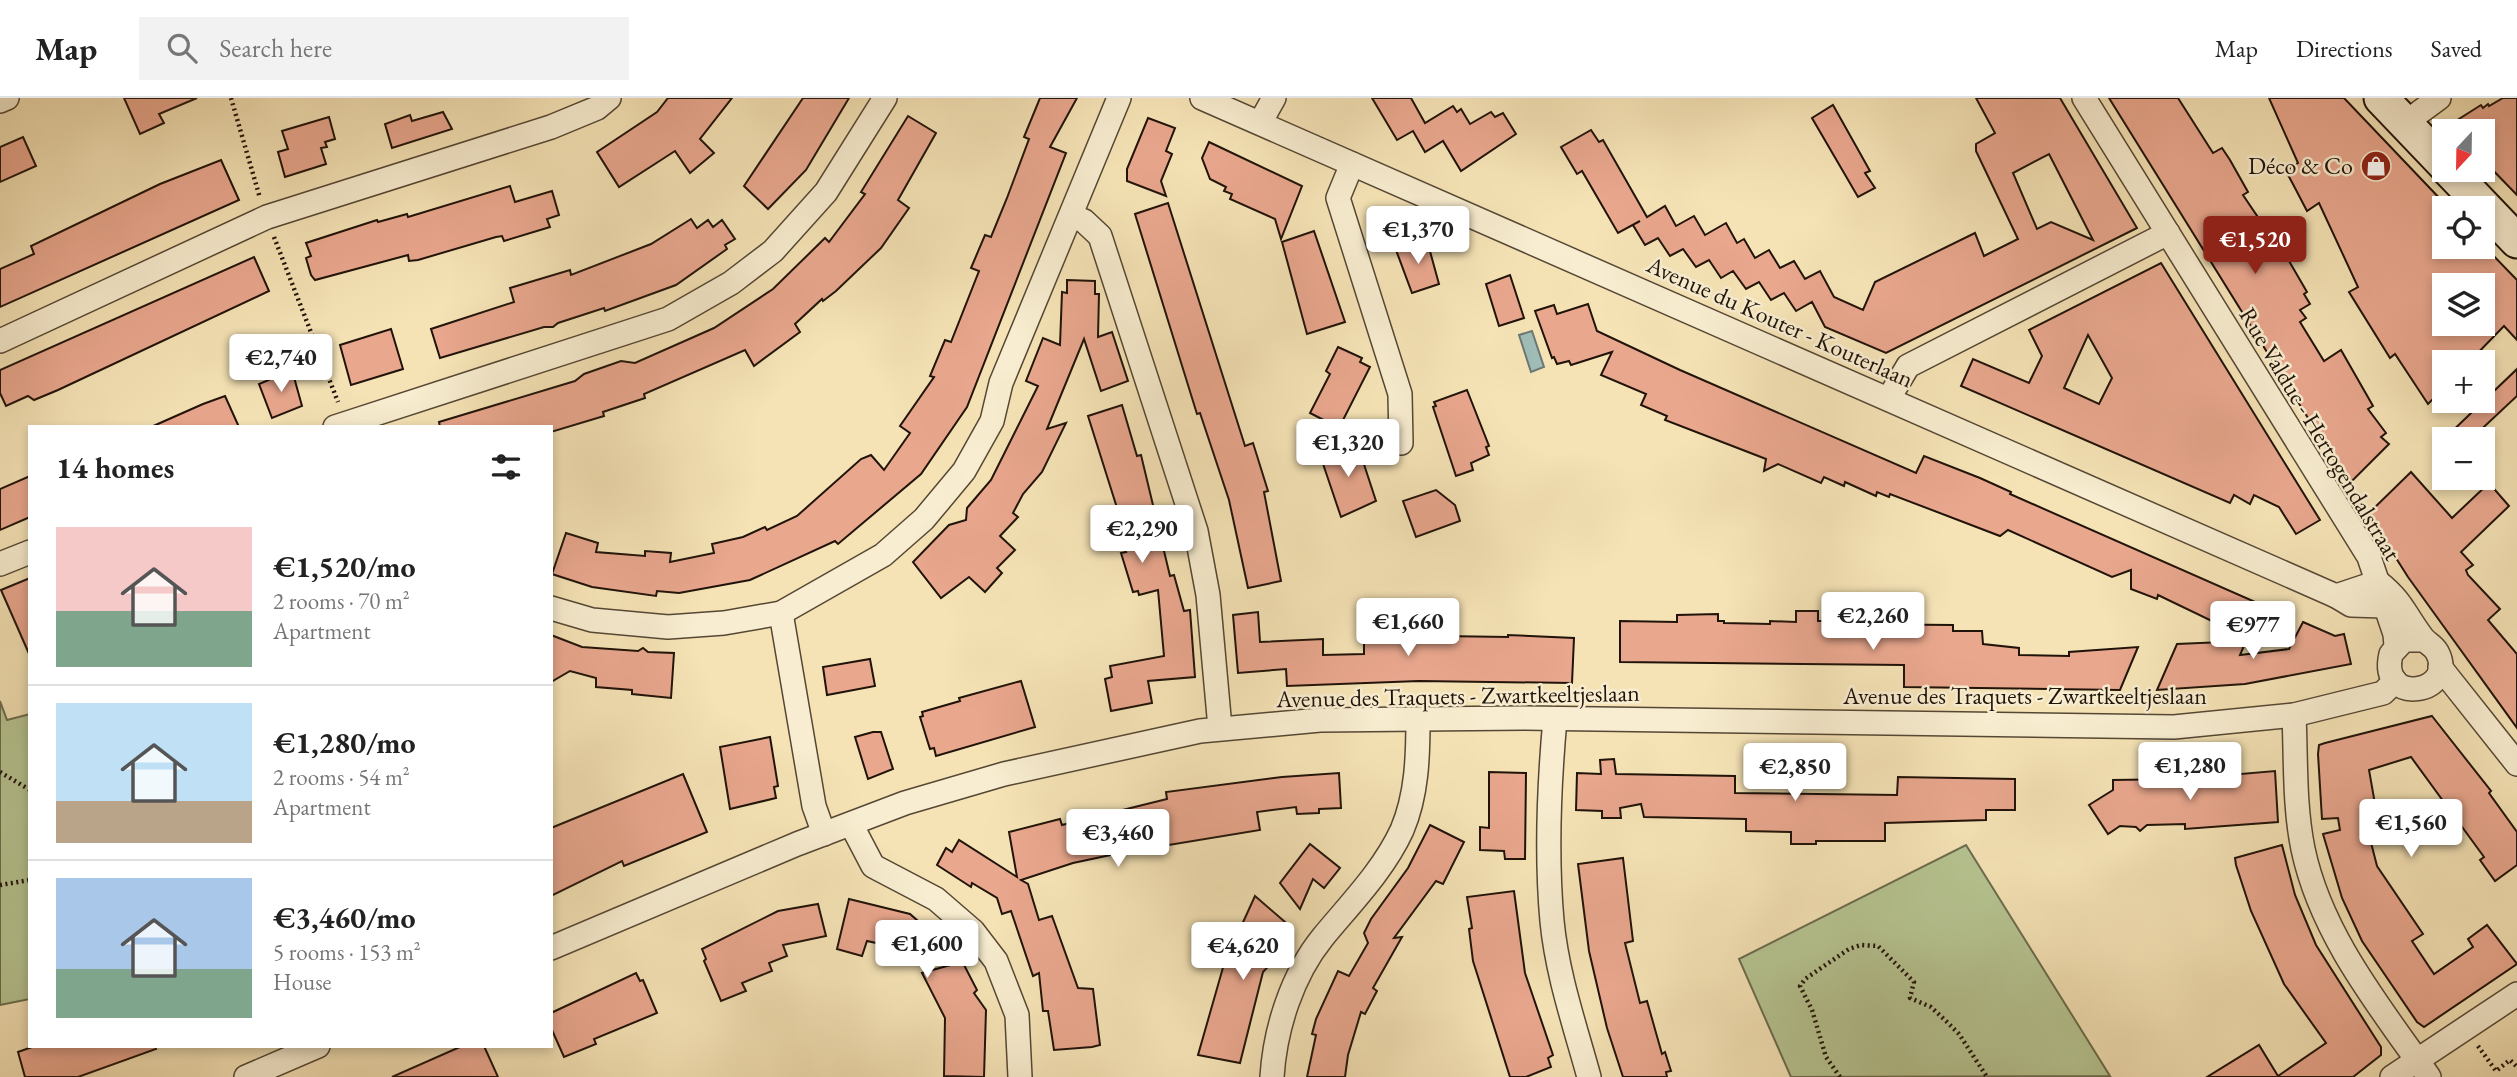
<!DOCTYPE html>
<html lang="en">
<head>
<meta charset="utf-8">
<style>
	:root { --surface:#fff; --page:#f2f2f2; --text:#222; --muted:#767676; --line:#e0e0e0; --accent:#8f2418 }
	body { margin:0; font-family:"EB Garamond",serif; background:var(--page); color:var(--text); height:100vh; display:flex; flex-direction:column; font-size:26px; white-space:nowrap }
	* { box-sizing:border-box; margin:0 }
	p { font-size:23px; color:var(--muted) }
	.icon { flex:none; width:38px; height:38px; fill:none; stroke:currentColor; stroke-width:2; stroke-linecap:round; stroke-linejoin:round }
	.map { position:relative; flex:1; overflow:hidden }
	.details { position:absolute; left:28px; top:327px; width:525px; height:623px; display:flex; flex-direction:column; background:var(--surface); border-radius:0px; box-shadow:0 4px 10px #0003 }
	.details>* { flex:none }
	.needle { width:46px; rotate:202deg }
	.fabs { position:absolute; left:2432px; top:21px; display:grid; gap:14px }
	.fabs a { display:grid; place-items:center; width:63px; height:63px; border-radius:0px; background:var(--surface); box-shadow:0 4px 10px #0003; font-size:35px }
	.price { position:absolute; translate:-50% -60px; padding:0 16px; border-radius:7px; background:#fff; color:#222; font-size:23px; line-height:46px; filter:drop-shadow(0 2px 4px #0008) }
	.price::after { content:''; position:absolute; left:50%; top:42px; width:21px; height:16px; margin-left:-10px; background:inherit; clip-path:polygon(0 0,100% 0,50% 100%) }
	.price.selected { background:var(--accent); color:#fff }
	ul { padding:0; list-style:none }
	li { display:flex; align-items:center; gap:21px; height:175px; padding:0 28px }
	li+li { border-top:2px solid var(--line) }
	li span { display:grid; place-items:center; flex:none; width:196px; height:140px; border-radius:0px; color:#555 }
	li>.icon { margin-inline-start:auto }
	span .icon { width:84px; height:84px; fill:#fffc; stroke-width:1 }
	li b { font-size:30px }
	h2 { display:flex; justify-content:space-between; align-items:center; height:84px; padding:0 28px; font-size:30px }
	header { display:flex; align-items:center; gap:42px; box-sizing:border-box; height:98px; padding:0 35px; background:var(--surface); border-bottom:2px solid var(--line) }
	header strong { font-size:33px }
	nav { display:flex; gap:38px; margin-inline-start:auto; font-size:24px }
	.search { width:490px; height:63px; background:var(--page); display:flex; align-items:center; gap:18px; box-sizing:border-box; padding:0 24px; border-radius:0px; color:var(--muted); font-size:26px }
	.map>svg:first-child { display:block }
</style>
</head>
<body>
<header>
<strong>Map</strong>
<div class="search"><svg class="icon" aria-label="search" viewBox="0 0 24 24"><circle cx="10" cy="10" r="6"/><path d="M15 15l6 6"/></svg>Search here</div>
<nav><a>Map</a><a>Directions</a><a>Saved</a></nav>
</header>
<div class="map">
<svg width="2517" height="979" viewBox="0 0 2517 979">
	<rect width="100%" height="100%" fill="#f5e3b6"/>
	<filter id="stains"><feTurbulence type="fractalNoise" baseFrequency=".00286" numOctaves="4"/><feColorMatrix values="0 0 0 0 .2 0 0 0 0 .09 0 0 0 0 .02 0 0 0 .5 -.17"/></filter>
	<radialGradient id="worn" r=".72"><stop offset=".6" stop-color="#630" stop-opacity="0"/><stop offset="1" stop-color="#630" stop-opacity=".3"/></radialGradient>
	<g fill="#b6c592" stroke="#6b6c4e" stroke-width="2">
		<path d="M0 603 7 622 30 616V901L0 907Z"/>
		<path d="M1966 747 2110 978 1791 979 1739 861Z"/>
	</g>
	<path fill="#9fbcb7" stroke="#6c7871" stroke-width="2" d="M1532 233 1544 269 1531 274 1519 237Z"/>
	<g fill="#e9a78e" stroke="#201309" stroke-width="2" fill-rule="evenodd">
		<path d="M124 0H197L159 16 164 25 140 36Z"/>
		<path d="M668 0H732L700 41 714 55 690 75 675 53 619 89 597 54 657 14Z"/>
		<path d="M803 0H849L806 72 768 111 744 88Z"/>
		<path d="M1040 0H1077L1050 49 1066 55 967 309 921 376 838 446 835 443 750 482 679 495 657 493 656 498 592 489 552 476 566 435 598 445 596 454 645 458V453L671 455 670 464 714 455 712 446 743 439 765 429 767 432 797 418 861 361 871 357 884 372 910 335 900 328 934 279 930 278 945 242 951 244 979 173 971 170 985 137 991 139 1007 100 1029 41 1024 39Z"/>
		<path d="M1372 0H1411L1425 25 1453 8 1457 14 1461 11 1470 26 1491 14 1495 19 1503 15 1516 36 1461 73 1443 43 1425 54 1413 33 1397 42Z"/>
		<path d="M1976 0H2060L2137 130 1886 255 1825 229 1812 204 1796 213 1784 195 1771 202 1759 184 1746 191 1733 173 1721 180 1709 162 1696 169 1683 151 1670 158 1658 140 1645 147 1633 127 1640 123 1618 135 1582 73 1577 76 1561 49 1591 32 1599 44 1603 42 1647 119 1665 108 1676 128 1694 118 1705 137 1726 125 1737 145 1744 141 1755 160 1769 152 1780 170 1794 163 1805 181 1820 173 1834 199 1863 212 1875 184 1975 135 1984 158 2018 141 1976 53V46L1995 35ZM2049 56 2093 142 2051 124 2037 131 2013 75Z"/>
		<path d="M2109 0H2178L2213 55 2222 50 2230 62 2248 94 2243 97 2268 134 2271 132 2307 194 2304 196 2310 206 2300 212 2306 220 2300 224 2324 263 2341 252 2373 308 2368 311 2386 335 2381 339 2389 346 2349 386Z"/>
		<path d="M2269 0H2344L2445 106V149H2485L2517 182V242L2504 228 2469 264H2445V289L2428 306 2395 256 2390 260 2349 194 2358 189 2319 105 2307 113 2295 90 2286 73 2298 65ZM2445 187H2483V226H2445Z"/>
		<path d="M2503 0H2517V97L2483 62V33H2440L2481 7 2483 10 2488 6 2489 8Z"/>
		<path d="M1833 7 1870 73 1865 75 1875 90 1858 99 1812 20Z"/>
		<path d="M443 14 452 31 392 50 385 26 410 17 412 23Z"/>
		<path d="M908 18 936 35 898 102 909 110 881 150 836 193 823 203 822 201 795 226 800 234 754 268 745 252 644 296 645 300 603 314 604 318 551 334V329H440L439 324 575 283 584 276 621 263 635 265 714 230 773 191 825 140 829 144 865 96 861 94Z"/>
		<path d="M329 19 335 41 325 44 327 49 321 50 326 66 285 79 278 54 288 51 282 33Z"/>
		<path d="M1148 20 1175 30 1166 53 1172 56 1161 83 1166 98 1127 83V71Z"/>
		<path d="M23 39 36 68 0 84V49Z"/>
		<path d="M1209 44 1302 88 1281 141 1275 121 1230 101 1232 96 1224 93 1226 89 1210 81 1202 60Z"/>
		<path d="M221 62 239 102 0 209V171L34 156 31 148 160 86Z"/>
		<path d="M510 88 515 104 552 93 559 117 547 121 550 129 504 143 502 138 496 139 418 162 409 163 408 157 315 182 311 177 306 160 311 158 306 145 377 122 378 124 407 116 408 119Z"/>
		<path d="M1168 105 1245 348 1253 345 1268 393 1264 394 1281 483 1248 490 1229 402 1200 315 1197 316 1135 116Z"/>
		<path d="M691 121 697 130 708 122 713 129 722 122 735 141 725 147 727 151 676 187 605 213 604 210 558 225 553 229H544L440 260 431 231 514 204 510 190 570 172 571 177 651 146Z"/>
		<path d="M1314 133 1345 224 1307 236 1282 144Z"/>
		<path d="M1420 141 1428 146 1439 186 1412 195 1396 152Z"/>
		<path d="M254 159 269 193 58 292 34 302 28 298 6 308 0 295V272Z"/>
		<path d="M2161 165 2320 422 2296 436 2279 409 2254 397 2250 406 2234 397 2230 405 1961 288 1973 261 2029 285 2042 258 2029 232ZM2088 237 2112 280 2099 306 2064 290Z"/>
		<path d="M1510 177 1524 220 1499 228 1486 186Z"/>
		<path d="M1067 182 1095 183V196H1099L1098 239 1112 234 1128 283 1101 293 1084 241 1047 331 1066 325 1042 374 1023 396 1013 415 1018 419 1000 438 1015 452 997 470 1002 475 985 494 969 479 941 500 913 464 949 427 966 422 967 410 991 382 1038 288 1026 283 1043 240 1060 247 1062 194 1067 195Z"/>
		<path d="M1588 206 1597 233 1680 272 1916 375 1924 358 1980 380 2011 394 2010 396 2262 507 2247 540 2158 497 2157 501 2131 491V472L2112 479 2008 432 2000 438 1890 396 1889 399 1877 394 1876 398 1845 384 1844 388 1824 379 1821 385 1778 366 1764 373 1766 361 1665 322 1667 318 1641 307 1646 296 1601 277 1612 254 1571 267 1569 263 1557 266 1554 259 1552 260 1535 213 1554 207 1557 216Z"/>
		<path d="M391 231 403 271 351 287 340 247Z"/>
		<path d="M1338 249 1362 260 1360 264 1370 269 1339 330 1310 315 1330 276 1326 273Z"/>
		<path d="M2517 271V298L2471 341H2444Z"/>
		<path d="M292 272 302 308 272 320 259 286Z"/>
		<path d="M1467 292 1489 348 1486 349 1489 357 1471 365 1473 372 1456 378 1433 309 1436 308 1434 304Z"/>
		<path d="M225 298 239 329H151L203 306Z"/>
		<path d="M1122 307 1137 358 1141 357 1170 478 1174 477 1184 513 1190 512 1195 579 1148 583 1152 605 1111 613 1105 581 1112 579 1110 568 1164 558 1158 492 1139 497 1138 493 1133 494 1121 455 1126 454 1115 435 1124 432 1088 318Z"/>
		<path d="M1357 345 1376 403 1341 419 1320 357Z"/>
		<path d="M2411 374 2452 420 2489 385 2509 408 2461 454 2473 467 2466 472 2468 477 2500 511 2488 522 2517 556V630L2408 479 2368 416Z"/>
		<path d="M30 378V419L0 432V391Z"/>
		<path d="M1436 392 1455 407 1460 423 1416 439 1403 403Z"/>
		<path d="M30 480V558L1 492Z"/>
		<path d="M1796 513H1818V523H1842V526L1953 527V533H1982L1983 546 2019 550V557L2069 558V554L2138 549 2120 592 1904 589V567L1620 564V523L1677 524V517L1718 516V523H1724V525L1770 526V523L1796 524Z"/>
		<path d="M1258 514 1260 544 1323 541V557L1364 556V534L1420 532V529H1441V538L1508 539V537L1574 540 1572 585 1419 583 1287 588 1286 571 1238 575 1233 517Z"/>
		<path d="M2303 524 2335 538 2344 536 2351 566 2245 586 2157 592 2177 546 2246 543 2240 557 2289 551Z"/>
		<path d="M551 537 582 549 638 553 643 550 648 554 674 555 671 600 632 596V592L596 589V580L570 573 551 584Z"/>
		<path d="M870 561 875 588 827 597 823 569Z"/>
		<path d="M1021 583 1035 629 936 658 934 650 930 651 920 619 923 618 922 614 960 603 959 600Z"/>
		<path d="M2432 618 2491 693 2489 695 2517 734V767L2495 783 2480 762 2484 759 2411 659 2369 672 2378 723 2366 725 2377 768 2423 836 2412 843 2434 876 2473 849 2468 841 2487 827 2517 866 2424 929 2417 924 2362 843 2342 800 2323 736 2340 732 2338 720 2322 721 2318 656 2319 647 2325 645Z"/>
		<path d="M873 634H881L893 671 868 681 855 639Z"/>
		<path d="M770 639 778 688 774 689 776 700 730 711 720 649Z"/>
		<path d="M1614 661 1616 676 1735 678V695L1897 697 1898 679 2015 681V712H1986V722L1885 725V743H1816V746H1791V734L1746 733V721L1644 719 1641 706 1620 710 1621 720H1602V713L1576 712 1577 675 1601 676 1600 662Z"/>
		<path d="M2275 673 2278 724 2185 731V726L2147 727 2140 733 2136 729 2120 728 2108 736 2089 707 2113 692V682L2183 681Z"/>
		<path d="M1489 674 1526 675 1525 761H1505L1504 753 1480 752V729L1489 730Z"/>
		<path d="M1339 675 1341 710 1319 711V715L1297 716 1296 709 1257 714 1260 732 1120 755 1073 765 1021 782 1028 786 1039 822 1052 818 1078 890 1093 891 1100 947 1092 949 1054 952 1048 913H1043L1039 875 1033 878 1011 813 1002 816 997 800 972 785 971 789 937 767 946 750 952 754 959 742 1017 779 1009 734 1060 721 1062 727 1167 701 1166 694 1282 679Z"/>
		<path d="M683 676 707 734 624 768 622 763 551 798V730Z"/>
		<path d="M1430 727 1464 744 1443 786 1436 783 1394 840 1402 839 1373 890 1377 893 1365 916 1361 914 1348 957 1345 979H1307L1316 937 1312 936 1316 921 1338 873 1349 878 1368 845 1364 835 1371 821 1408 770Z"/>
		<path d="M1310 746 1340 770 1324 790 1313 781 1300 811 1280 785Z"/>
		<path d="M2282 747 2295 797 2316 847 2381 949V957L2353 979H2207L2259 947 2278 978 2326 945 2284 886 2251 813 2236 767 2235 760Z"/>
		<path d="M1623 760 1633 843 1625 845 1640 905 1647 903 1662 956 1665 954 1671 973 1666 974 1667 979H1623L1607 930 1589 853 1578 766Z"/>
		<path d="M1514 793 1525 875 1553 957 1548 960 1551 969 1526 979H1510L1473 863 1469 831 1472 830 1467 799Z"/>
		<path d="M1255 798 1292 830 1278 858 1263 874 1240 965 1198 957 1224 866Z"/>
		<path d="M849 801 910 816 967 866 963 865 977 892 974 895 986 912 984 979 944 978 945 920 922 875 961 864 867 843 862 858 837 851Z"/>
		<path d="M818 806 826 838 783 847 787 858 769 865 772 873 742 885 746 893 721 903 704 863 706 861 702 851 778 813Z"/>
		<path d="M636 875 640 883 643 882 657 915 594 941 596 946 564 959 551 930V915Z"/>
		<path d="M35 948H155L156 951 78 979H25L18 954Z"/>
		<path d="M462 948H484L498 979H392Z"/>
	</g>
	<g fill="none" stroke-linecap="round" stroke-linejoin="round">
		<g stroke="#554734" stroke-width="26">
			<g id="minor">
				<path d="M1202 0 2336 498 2351 507 2384 508"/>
				<path d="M2084 0 2369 459 2395 536 2396 548"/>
				<path d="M0 3 7 0"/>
				<path d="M1260 25 1274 0"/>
				<path d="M2405 25 2439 0"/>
				<path d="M1352 66 1338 100 1400 296 1401 345"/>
				<path d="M1071 118 1084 123 1100 138 1196 433 1208 497 1220 630"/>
				<path d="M0 243 267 119 551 29 597 10 609 0"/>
				<path d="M1889 300 1908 268 2168 135"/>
				<path d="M335 329 668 221 731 185 773 153 826 94 885 0"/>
				<path d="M0 466 30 454"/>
				<path d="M2378 484C2403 504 2404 515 2422 539 2426 545 2433 547 2437 554 2459 595 2378 610 2391 556L2404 542H2424"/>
				<path d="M2336 498 2378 484"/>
				<path d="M551 510 592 522 668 529 724 525 781 515 883 457 924 421 964 373 992 323 1001 285 1119 0"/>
				<path d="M781 515 814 708 824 736"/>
				<path d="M2440 569 2517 666"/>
				<path d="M2294 617C2296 661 2294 707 2303 751 2321 837 2380 909 2429 979"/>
				<path d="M1555 621C1549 687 1546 757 1552 823 1557 876 1575 928 1589 979"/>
				<path d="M851 726 873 768 936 801 973 833 996 863 1017 917 1020 979"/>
				<path d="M551 850 797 746 905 705 1004 676 1200 633 1320 622 1523 620 2174 629 2294 617 2383 595 2395 583"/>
				<path d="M246 979 318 948"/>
				<path d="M1272 979C1275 931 1292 877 1323 839 1351 805 1383 773 1402 732 1417 697 1418 658 1418 621"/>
				<path d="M2392 979 2517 896"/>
			</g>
		</g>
		<g stroke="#201309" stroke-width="37">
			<g id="secondary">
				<path d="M2381 0 2445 67"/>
				<path d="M2449 72 2517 143"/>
			</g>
		</g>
		<g stroke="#201309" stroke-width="4.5" stroke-dasharray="2 3.5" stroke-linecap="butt">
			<path d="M231 0 260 100"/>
			<path d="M274 139 338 304"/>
			<path d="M0 674 30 692"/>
			<path d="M0 787 30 782"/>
			<path d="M2478 948 2496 973 2510 962 2517 969"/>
			<path d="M1840 979 1826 959 1812 912 1800 888 1805 881 1849 851 1861 847 1878 848 1914 884 1910 900 1931 909 1946 923 1959 936 1987 979"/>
		</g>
		<use href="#minor" stroke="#f8edd0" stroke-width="23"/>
		<use href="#secondary" stroke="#f8edd0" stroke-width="33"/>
	</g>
	<defs>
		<g id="shop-disc" transform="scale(1.575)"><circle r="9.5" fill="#8f2418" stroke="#f8edd0"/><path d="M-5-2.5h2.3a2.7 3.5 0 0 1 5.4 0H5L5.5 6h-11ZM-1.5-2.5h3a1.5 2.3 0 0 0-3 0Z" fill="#fff"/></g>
	</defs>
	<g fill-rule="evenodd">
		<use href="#shop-disc" x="2376" y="68"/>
	</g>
	<g text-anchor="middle" stroke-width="5" stroke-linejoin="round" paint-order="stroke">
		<g font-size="24" fill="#201309" stroke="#f8edd0" text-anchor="end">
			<text x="2353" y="76">Déco &amp; Co</text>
		</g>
		<g font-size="24" fill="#201309" stroke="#f8edd0">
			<text transform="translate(1780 224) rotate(24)" y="8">Avenue du Kouter - Kouterlaan</text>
			<text transform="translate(2320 336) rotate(59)" y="8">Rue Valduc - Hertogendalstraat</text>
			<text transform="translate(1458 598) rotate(-1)" y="8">Avenue des Traquets - Zwartkeeltjeslaan</text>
			<text x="2025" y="606">Avenue des Traquets - Zwartkeeltjeslaan</text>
		</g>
	</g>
	<rect width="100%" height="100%" filter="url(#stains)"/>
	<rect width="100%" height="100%" fill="url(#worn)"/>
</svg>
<div class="fabs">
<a><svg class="needle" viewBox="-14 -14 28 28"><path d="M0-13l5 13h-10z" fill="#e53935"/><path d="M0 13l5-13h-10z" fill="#767676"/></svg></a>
<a><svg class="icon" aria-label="locate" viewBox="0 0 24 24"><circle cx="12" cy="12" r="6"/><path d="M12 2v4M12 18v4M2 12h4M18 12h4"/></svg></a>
<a><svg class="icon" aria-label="layers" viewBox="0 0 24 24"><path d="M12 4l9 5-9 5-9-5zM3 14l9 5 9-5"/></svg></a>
<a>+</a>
<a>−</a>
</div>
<b class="price" style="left:1418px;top:168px">€1,370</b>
<b class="price selected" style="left:2255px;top:178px">€1,520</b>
<b class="price" style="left:281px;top:296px">€2,740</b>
<b class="price" style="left:1348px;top:381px">€1,320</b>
<b class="price" style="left:1142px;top:467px">€2,290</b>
<b class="price" style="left:1873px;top:554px">€2,260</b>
<b class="price" style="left:1408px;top:560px">€1,660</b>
<b class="price" style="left:2253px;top:563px">€977</b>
<b class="price" style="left:2190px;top:704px">€1,280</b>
<b class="price" style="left:1795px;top:705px">€2,850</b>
<b class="price" style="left:2411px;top:761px">€1,560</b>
<b class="price" style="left:1118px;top:771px">€3,460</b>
<b class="price" style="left:927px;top:882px">€1,600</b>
<b class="price" style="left:1243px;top:884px">€4,620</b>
<section class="details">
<h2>14 homes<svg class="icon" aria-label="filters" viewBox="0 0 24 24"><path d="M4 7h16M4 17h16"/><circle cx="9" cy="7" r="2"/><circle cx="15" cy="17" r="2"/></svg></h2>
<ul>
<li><span style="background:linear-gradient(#f6c9c9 60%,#7fa58c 0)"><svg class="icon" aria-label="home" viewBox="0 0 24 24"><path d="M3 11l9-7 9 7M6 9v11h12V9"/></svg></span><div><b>€1,520/mo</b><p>2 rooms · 70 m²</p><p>Apartment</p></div></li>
<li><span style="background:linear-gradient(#bfe0f5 70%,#b9a48a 0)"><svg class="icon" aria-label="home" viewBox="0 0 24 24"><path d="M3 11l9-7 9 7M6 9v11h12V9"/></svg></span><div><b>€1,280/mo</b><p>2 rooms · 54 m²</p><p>Apartment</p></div></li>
<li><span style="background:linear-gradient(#a9c7e8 65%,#7fa58c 0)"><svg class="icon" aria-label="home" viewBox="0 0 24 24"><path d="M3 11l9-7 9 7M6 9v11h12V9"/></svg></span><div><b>€3,460/mo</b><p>5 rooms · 153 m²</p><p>House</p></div></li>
</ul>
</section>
</div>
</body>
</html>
